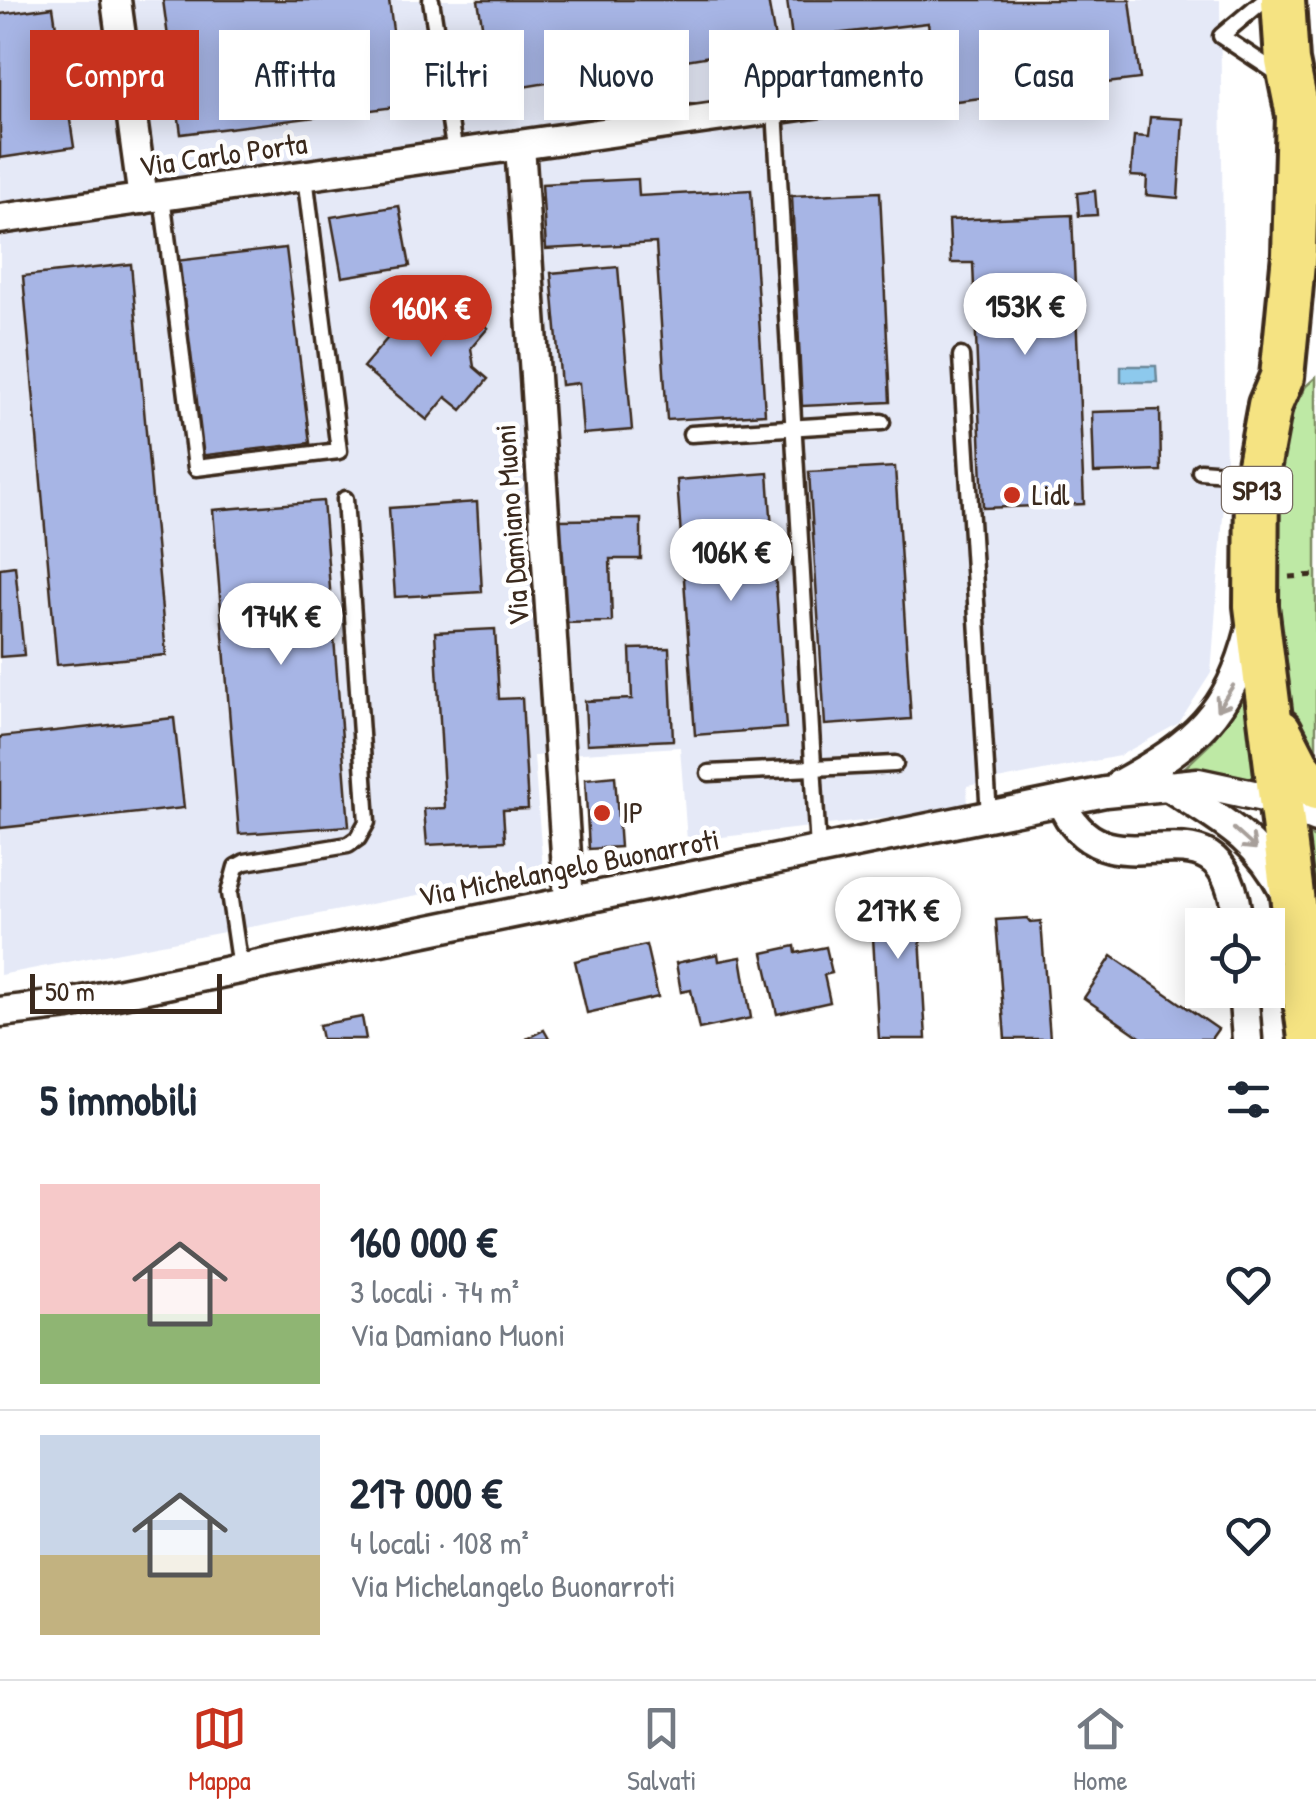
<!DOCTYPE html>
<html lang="it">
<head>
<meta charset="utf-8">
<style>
	:root { --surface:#fff; --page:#f6f6f7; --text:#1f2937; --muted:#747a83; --line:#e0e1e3; --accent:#c8321e }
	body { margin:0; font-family:"Patrick Hand",sans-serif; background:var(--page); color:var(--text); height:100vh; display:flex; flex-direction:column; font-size:38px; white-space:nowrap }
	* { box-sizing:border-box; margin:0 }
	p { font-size:32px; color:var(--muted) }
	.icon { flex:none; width:55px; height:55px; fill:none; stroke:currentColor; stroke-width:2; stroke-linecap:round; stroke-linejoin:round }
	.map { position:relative; height:1039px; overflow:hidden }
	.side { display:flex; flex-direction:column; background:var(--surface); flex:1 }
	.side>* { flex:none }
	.guide { position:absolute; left:30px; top:30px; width:1258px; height:90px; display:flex; gap:20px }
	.fabs { position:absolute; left:1185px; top:908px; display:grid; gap:20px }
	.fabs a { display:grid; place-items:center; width:100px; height:100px; border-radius:0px; background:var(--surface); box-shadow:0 5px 25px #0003; font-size:50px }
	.scale { position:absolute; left:30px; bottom:25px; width:192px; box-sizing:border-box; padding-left:10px; border:5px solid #3b2a1e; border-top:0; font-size:28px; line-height:35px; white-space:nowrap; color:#3b2a1e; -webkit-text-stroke:8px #fff; paint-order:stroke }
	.price { position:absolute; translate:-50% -85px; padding:0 22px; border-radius:35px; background:#fff; color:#222; font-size:32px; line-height:65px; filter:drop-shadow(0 2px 5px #0008) }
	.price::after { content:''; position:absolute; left:50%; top:60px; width:30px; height:22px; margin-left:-15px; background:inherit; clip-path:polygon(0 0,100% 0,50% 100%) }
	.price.current { background:var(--accent); color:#fff }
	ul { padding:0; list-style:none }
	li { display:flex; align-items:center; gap:30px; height:250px; padding:0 40px }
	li+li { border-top:2px solid var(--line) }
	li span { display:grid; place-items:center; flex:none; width:280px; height:200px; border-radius:0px; color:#555 }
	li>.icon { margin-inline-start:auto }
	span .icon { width:120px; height:120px; fill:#fffc; stroke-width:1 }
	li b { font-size:42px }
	h2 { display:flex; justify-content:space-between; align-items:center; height:120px; padding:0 40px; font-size:42px }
	.tag { padding:0 35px; border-radius:0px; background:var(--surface); box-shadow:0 5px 25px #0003; font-size:35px; line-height:90px }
	.tag.current { background:var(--accent); color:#fff }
	.dock { display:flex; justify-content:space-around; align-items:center; height:140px; border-top:2px solid var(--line); background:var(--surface); font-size:28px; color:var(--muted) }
	.dock a { display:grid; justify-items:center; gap:5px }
	.dock .current { color:var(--accent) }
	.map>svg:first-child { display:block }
</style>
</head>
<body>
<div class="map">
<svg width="1316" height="1039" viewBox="0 0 1316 1039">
	<rect width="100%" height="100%" fill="#fff"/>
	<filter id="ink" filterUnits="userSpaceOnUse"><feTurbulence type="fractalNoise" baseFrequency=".01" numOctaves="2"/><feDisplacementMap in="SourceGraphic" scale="20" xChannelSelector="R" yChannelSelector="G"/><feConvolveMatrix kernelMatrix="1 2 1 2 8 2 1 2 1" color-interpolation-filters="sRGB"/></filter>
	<g filter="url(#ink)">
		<path fill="#e5e9f7" d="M0 0H1220L1226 477 1211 673 1179 723 1119 756 967 786 968 809 687 841 680 747 534 756 543 871 0 975Z"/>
		<g fill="#bee9a5" stroke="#7c8a62" stroke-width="2.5">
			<path d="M1316 377V775L1305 759 1280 684 1271 521 1288 418 1306 386Z"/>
			<path d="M1241 700 1244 701 1257 780 1179 773 1211 743Z"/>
			<path d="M1298 831 1316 838V953Z"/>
		</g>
		<path fill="#8dc9ed" stroke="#6c899a" stroke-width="2.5" d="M1121 366H1156L1157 382H1121Z"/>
		<g fill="#a7b5e5" stroke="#3b2a1e" stroke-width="2.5">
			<path d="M163 0H389L403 106 181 134Z"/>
			<path d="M478 0H768L776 45 493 92Z"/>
			<path d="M787 0H1130L1140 79 939 103 928 23 792 39Z"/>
			<path d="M53 7 74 147 0 158V14Z"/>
			<path d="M1150 117 1183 119 1178 198 1146 195 1147 177 1131 176 1134 136 1148 137Z"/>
			<path d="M638 179 639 196 751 190 765 414 667 420 656 243 546 249 542 184Z"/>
			<path d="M1095 191 1097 215 1079 216 1077 193Z"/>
			<path d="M880 192 890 402 802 406 792 196Z"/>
			<path d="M399 206 410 266 342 277 331 217Z"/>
			<path d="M1072 215 1084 504 983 508 973 263H951L949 220Z"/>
			<path d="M286 248 310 443 198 456 175 261Z"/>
			<path d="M131 264 166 655 57 665 23 276Z"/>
			<path d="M618 267 632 430 583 434 579 383 561 385 551 273Z"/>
			<path d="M421 299 448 322 461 306 488 328 471 348 474 367 488 379 462 410 446 397 427 420 363 367Z"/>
			<path d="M1160 410 1161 471 1094 473 1092 412Z"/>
			<path d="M895 467 911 719 825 725 809 472Z"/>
			<path d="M768 473 786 728 695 735 677 480Z"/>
			<path d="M323 501 349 826 239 834 213 510Z"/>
			<path d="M477 502 482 592 395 597 389 508Z"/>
			<path d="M641 519V559H610L612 622 560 623 558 520Z"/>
			<path d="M15 566 24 655 0 657V568Z"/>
			<path d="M495 629 499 699 522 698 528 809 503 810 505 841 427 845 424 809 445 808 435 632Z"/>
			<path d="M669 648 673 740 587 744 585 701 632 699 630 649Z"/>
			<path d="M174 718 184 808 0 828V737Z"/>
			<path d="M615 776 620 847 589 849 585 779Z"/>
			<path d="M917 884 926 1039H879L870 886Z"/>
			<path d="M1027 918 1030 922 1041 921 1050 1039H1005L996 920Z"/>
			<path d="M646 945 658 997 587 1013 575 961Z"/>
			<path d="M795 946 796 953 826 947 832 973 824 975 830 1002 777 1014 763 953Z"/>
			<path d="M718 954 719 961 741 957 751 1018 699 1029 691 990 681 992 676 963Z"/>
			<path d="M1112 956 1218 1029 1211 1039H1143L1084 998Z"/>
			<path d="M362 1017 366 1039H322L319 1025Z"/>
			<path d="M544 1030 549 1039H526Z"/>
		</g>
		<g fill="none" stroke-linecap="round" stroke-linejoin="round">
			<g stroke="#3b2a1e" stroke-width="21">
				<g id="lane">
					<path d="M431 0 455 154"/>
					<path d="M1264 0 1221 36 1282 76"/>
					<path d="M775 109 818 850"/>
					<path d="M162 196 196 468 339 451 305 176"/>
					<path d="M961 356 989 816"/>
					<path d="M691 434 882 422"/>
					<path d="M1200 471 1254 475"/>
					<path d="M709 773 895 764"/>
					<path d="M240 968 229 893 236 867 245 862 348 845 358 838 367 822 345 499"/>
				</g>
			</g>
			<g stroke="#3b2a1e" stroke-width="35">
				<g id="street">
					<path d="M116 0 143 199"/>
					<path d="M520 145 569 901"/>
					<path d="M0 219 891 92"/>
					<path d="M1120 784C1195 743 1229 714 1251 629"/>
					<path d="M1165 784C1215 817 1256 835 1284 891"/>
					<path d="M1061 801C1107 912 1226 775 1238 925"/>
					<path d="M1243 990 1247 1039"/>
					<path d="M0 1012 68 1004 1105 792 1198 783 1263 797 1316 818"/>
				</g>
			</g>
			<g stroke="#3b2a1e" stroke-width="50">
				<g id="primary">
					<path d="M1283 0 1287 61 1298 115 1294 254 1282 377 1270 405 1257 475 1256 606 1310 1039"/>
					<path d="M1280 731 1298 766 1316 788"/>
				</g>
			</g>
			<path stroke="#3b2a1e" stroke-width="5" stroke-dasharray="8 8" stroke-linecap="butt" d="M1289 577 1316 575"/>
			<use href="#lane" stroke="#fff" stroke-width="14"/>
			<use href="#street" stroke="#fff" stroke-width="28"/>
			<use href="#primary" stroke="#f5e382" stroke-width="42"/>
		</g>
		<defs><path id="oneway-shaft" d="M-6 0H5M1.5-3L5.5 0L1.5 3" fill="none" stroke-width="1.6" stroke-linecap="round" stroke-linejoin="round" transform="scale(2.5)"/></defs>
		<g stroke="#a79f9a">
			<use href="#oneway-shaft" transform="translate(1225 698) rotate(123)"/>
			<use href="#oneway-shaft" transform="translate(1245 839) rotate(42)"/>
		</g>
	</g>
	<g fill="#c8321e" stroke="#fff" stroke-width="4">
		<circle cx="1012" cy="495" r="10"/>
		<circle cx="602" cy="813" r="10"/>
	</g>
	<g text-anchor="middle" stroke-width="9" stroke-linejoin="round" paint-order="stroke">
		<rect fill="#fff" stroke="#766a62" stroke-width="2.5" x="1222" y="467" width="70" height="46" rx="8"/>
		<g font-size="28" font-weight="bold" fill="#3b2a1e">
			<text x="1257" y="500">SP13</text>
		</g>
		<g font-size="30" fill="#3b2a1e" stroke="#fff">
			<text transform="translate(223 155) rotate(-8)" y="10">Via Carlo Porta</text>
			<text transform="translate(512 525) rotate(-94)" y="10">Via Damiano Muoni</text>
			<text transform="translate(569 868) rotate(-11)" y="10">Via Michelangelo Buonarroti</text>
		</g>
		<g font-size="30" fill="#3b2a1e" stroke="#fff" text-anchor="start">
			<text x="1032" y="505">Lidl</text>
			<text x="622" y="823">IP</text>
		</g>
	</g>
</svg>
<div class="fabs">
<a><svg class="icon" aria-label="locate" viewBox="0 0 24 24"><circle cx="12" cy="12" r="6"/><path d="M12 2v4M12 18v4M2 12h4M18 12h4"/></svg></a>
</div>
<div class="scale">50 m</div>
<b class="price" style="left:1025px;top:358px">153K €</b>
<b class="price current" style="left:431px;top:360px">160K €</b>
<b class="price" style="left:731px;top:604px">106K €</b>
<b class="price" style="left:281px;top:668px">174K €</b>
<b class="price" style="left:898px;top:962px">217K €</b>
<div class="guide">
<a class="tag current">Compra</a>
<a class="tag">Affitta</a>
<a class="tag">Filtri</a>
<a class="tag">Nuovo</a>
<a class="tag">Appartamento</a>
<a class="tag">Casa</a>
</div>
</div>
<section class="side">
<h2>5 immobili<svg class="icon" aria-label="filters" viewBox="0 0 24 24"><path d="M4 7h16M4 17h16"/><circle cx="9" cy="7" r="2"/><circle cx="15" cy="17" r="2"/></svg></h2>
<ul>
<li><span style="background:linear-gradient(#f6c9c9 65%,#8fb573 0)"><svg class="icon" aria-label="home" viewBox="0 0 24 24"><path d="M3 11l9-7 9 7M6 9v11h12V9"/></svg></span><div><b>160 000 €</b><p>3 locali · 74 m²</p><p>Via Damiano Muoni</p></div><svg class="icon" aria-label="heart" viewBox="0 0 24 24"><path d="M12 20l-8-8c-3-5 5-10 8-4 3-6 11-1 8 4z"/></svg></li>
<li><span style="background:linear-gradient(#c9d6e8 60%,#c2b280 0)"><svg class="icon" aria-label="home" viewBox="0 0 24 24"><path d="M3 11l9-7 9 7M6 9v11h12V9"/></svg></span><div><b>217 000 €</b><p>4 locali · 108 m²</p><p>Via Michelangelo Buonarroti</p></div><svg class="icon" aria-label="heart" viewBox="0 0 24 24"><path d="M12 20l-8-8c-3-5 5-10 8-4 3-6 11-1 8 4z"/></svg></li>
</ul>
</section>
<nav class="dock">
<a class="current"><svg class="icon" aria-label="map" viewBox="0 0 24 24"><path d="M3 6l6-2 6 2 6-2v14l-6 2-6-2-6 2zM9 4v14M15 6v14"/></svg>Mappa</a>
<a><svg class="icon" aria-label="saved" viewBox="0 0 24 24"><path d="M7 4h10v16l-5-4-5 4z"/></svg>Salvati</a>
<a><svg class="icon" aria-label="home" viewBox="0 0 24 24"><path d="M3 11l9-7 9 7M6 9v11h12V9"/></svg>Home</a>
</nav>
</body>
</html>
